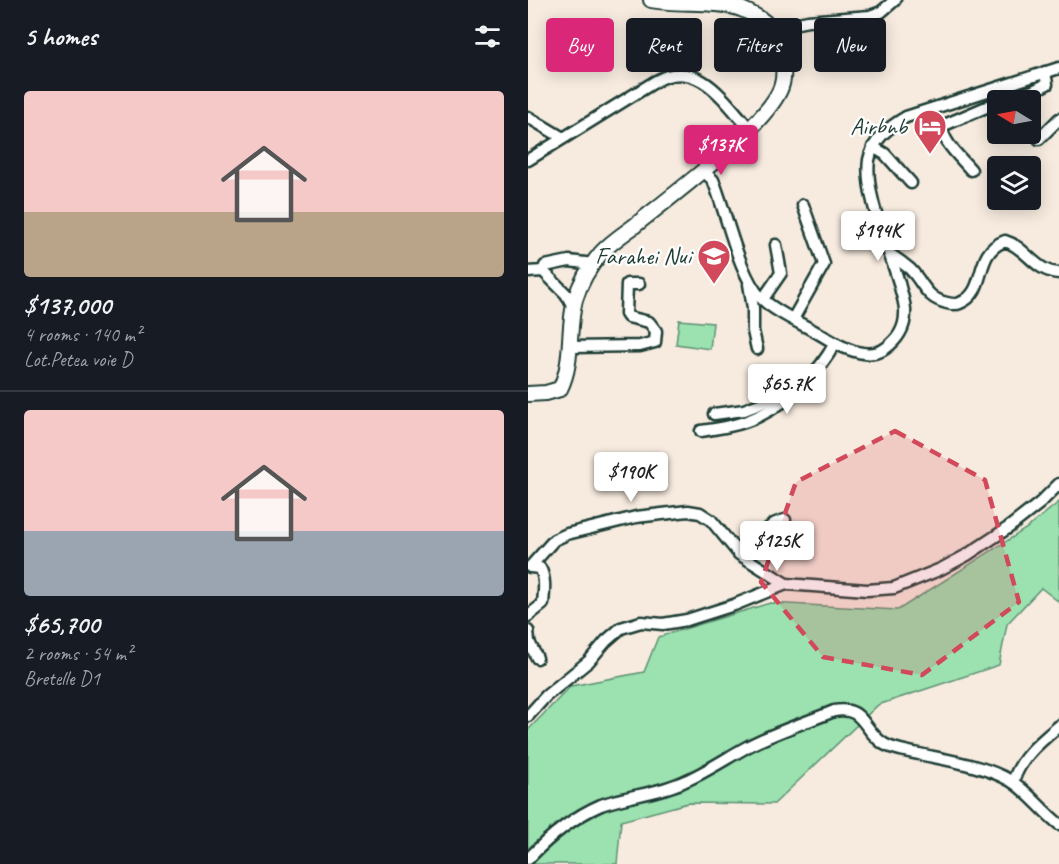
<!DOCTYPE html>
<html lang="en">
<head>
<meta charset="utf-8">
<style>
	:root { --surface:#171b24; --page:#242831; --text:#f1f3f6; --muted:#9ea1a6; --line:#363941; --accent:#db2777 }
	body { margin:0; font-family:Caveat,sans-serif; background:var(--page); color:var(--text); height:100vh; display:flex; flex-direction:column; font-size:22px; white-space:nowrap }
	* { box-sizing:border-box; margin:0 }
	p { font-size:20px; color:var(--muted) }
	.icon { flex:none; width:33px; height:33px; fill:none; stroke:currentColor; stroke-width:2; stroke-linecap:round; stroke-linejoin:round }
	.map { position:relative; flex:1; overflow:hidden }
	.sheet { display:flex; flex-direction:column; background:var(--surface); width:528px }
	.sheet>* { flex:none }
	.hud { position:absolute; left:18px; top:18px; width:423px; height:54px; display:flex; gap:12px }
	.needle { width:39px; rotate:280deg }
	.controls { position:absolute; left:459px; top:90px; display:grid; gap:12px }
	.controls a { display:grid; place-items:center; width:54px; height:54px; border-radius:6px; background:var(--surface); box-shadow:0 3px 15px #0003; font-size:30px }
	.price { position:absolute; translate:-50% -51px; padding:0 14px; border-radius:6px; background:#fff; color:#222; font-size:20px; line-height:39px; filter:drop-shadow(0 2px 3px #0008) }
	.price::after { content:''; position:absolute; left:50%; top:36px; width:18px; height:14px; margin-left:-9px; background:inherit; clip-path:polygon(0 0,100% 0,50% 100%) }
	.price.current { background:var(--accent); color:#fff }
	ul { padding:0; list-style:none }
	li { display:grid; align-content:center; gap:12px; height:318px; padding:0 24px }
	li+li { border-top:2px solid var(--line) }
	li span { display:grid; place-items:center; height:186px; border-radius:6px; color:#555 }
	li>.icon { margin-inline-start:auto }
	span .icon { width:108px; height:108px; fill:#fffc; stroke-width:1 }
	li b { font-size:26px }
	h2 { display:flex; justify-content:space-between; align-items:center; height:72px; padding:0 24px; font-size:26px }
	.chip { padding:0 21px; border-radius:6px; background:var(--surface); box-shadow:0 3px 15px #0003; font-size:21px; line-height:54px }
	.chip.current { background:var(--accent); color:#fff }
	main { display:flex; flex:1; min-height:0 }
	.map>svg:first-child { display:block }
</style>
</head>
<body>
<main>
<section class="sheet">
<h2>5 homes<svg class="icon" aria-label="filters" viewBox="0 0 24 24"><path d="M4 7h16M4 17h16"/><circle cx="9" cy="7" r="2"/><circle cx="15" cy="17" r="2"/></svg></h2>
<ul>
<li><span style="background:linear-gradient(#f6c9c9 65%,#b9a48a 0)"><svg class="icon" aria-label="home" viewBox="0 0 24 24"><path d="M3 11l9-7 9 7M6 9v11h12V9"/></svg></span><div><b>$137,000</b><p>4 rooms · 140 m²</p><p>Lot.Petea voie D</p></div></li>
<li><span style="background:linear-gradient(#f6c9c9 65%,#9aa5b1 0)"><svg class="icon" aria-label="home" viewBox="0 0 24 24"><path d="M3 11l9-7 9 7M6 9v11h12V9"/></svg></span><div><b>$65,700</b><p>2 rooms · 54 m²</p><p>Bretelle D1</p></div></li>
</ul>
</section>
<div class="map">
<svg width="531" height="864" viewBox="0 0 531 864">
	<rect width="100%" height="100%" fill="#f7ebdf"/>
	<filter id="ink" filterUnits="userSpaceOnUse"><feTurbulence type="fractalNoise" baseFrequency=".0167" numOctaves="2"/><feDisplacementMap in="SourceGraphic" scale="12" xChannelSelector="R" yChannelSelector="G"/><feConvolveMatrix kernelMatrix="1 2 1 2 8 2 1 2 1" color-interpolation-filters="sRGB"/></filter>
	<g filter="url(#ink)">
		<g fill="#9be2b0" stroke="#5d9072" stroke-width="1.5">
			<path d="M151 320 185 323 182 349 148 344Z"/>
			<path d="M531 502V602L513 588 479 624 471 665 350 705 246 804 160 803 93 821 89 864H0V730L43 686 116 672 130 637 242 603 370 610 499 528Z"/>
		</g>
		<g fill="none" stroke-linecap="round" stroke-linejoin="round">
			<g stroke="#1f3d34" stroke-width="15">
				<g id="minor">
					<path d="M245 28 280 21 342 16 353 12 367 0"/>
					<path d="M472 100 505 91 519 84 517 72"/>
					<path d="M0 117 35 138"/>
					<path d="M511 139 531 119"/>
					<path d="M345 147 357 154 383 183"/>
					<path d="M0 160 128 81C170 57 197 102 222 129"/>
					<path d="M443 170C433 158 414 142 414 126L470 102"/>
					<path d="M175 171 185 180C198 211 211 276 233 298 250 314 275 324 295 336 311 346 340 362 358 348 369 340 377 328 377 314 378 304 373 293 371 283 361 248 336 194 341 160 345 139 361 127 378 117L531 68"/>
					<path d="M363 255C369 259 376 264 382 269 396 283 397 298 419 303 423 304 428 305 432 303 461 291 444 253 477 241 498 247 507 272 531 273"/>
					<path d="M15 271 38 294 46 308"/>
					<path d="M0 272 15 271 17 266 41 261 65 264"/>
					<path d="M221 284 225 308V331L229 349"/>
					<path d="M235 299 253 273 248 245"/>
					<path d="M265 319 296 264 275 205"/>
					<path d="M42 347 112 346 127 342 128 331 121 322 100 317 98 314 99 284H111"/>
					<path d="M186 414 216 410 247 398 257 399"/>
					<path d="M173 431C193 428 213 425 231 416 262 401 291 373 307 343"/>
					<path d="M212 554C245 551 225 527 257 520"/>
					<path d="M0 616 15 604C16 592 18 578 12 568L2 567 26 540 39 534 108 517 160 511 172 513 183 520 211 554 258 584"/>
					<path d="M0 631 1 642 9 658"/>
					<path d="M0 716 18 696 61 661 78 641 93 628 113 622 135 624 159 620 206 605 258 584 339 590 366 588 413 569 439 555 480 528 512 503 531 484"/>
					<path d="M485 782C492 758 512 742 531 726"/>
					<path d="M0 859C21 837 45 817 73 805 101 795 130 794 157 781 178 772 197 759 217 748 244 733 277 723 306 711 336 705 335 731 356 744 366 750 379 751 391 754 419 760 458 766 483 781 501 792 514 811 531 824"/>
				</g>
			</g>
			<g stroke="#1f3d34" stroke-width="18">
				<path id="major" d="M0 394 18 393 32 389C46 361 39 330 47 300 52 283 62 266 73 253 82 243 94 235 105 227 138 200 245 122 254 84 257 74 255 62 253 52 249 28 235 18 213 9 189 0 150 5 123 0"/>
			</g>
			<use href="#minor" stroke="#fff" stroke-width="10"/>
			<use href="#major" stroke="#fff" stroke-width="14"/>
		</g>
	</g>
	<path fill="#d1495b" fill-opacity="0.2" stroke="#d1495b" stroke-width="4.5" stroke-dasharray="12 8" stroke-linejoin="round" d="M367 431 457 480 491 602 394 675 295 657 233 582 268 482Z"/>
	<defs>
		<g id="hotel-pin" transform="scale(1.725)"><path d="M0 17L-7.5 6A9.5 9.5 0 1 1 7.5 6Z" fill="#d1495b" stroke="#fff"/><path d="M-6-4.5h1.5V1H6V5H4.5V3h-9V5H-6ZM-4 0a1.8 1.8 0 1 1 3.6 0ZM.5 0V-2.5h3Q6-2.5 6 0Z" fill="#fff"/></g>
		<g id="school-pin" transform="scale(1.725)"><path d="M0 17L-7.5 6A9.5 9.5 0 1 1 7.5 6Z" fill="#d1495b" stroke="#fff"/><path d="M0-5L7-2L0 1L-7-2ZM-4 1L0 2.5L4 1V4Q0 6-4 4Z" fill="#fff"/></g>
	</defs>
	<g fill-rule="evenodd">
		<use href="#hotel-pin" x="402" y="126"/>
		<use href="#school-pin" x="186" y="256"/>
	</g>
	<g text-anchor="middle" stroke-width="4.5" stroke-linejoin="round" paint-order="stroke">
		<g font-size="24" fill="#1f3d34" stroke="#fff" text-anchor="end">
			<text x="379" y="134">Airbnb</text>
			<text x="163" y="264">Farahei Nui</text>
		</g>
	</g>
</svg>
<div class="controls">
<a><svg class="needle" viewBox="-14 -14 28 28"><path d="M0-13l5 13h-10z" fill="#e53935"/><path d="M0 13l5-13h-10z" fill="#9ea1a6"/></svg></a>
<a><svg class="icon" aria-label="layers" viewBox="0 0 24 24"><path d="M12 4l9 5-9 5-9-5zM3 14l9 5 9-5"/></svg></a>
</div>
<b class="price current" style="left:193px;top:176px">$137K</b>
<b class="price" style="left:350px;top:262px">$194K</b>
<b class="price" style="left:259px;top:415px">$65.7K</b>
<b class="price" style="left:103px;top:503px">$190K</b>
<b class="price" style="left:249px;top:572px">$125K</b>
<div class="hud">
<a class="chip current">Buy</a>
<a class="chip">Rent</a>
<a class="chip">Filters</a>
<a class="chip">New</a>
</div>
</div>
</main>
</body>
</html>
